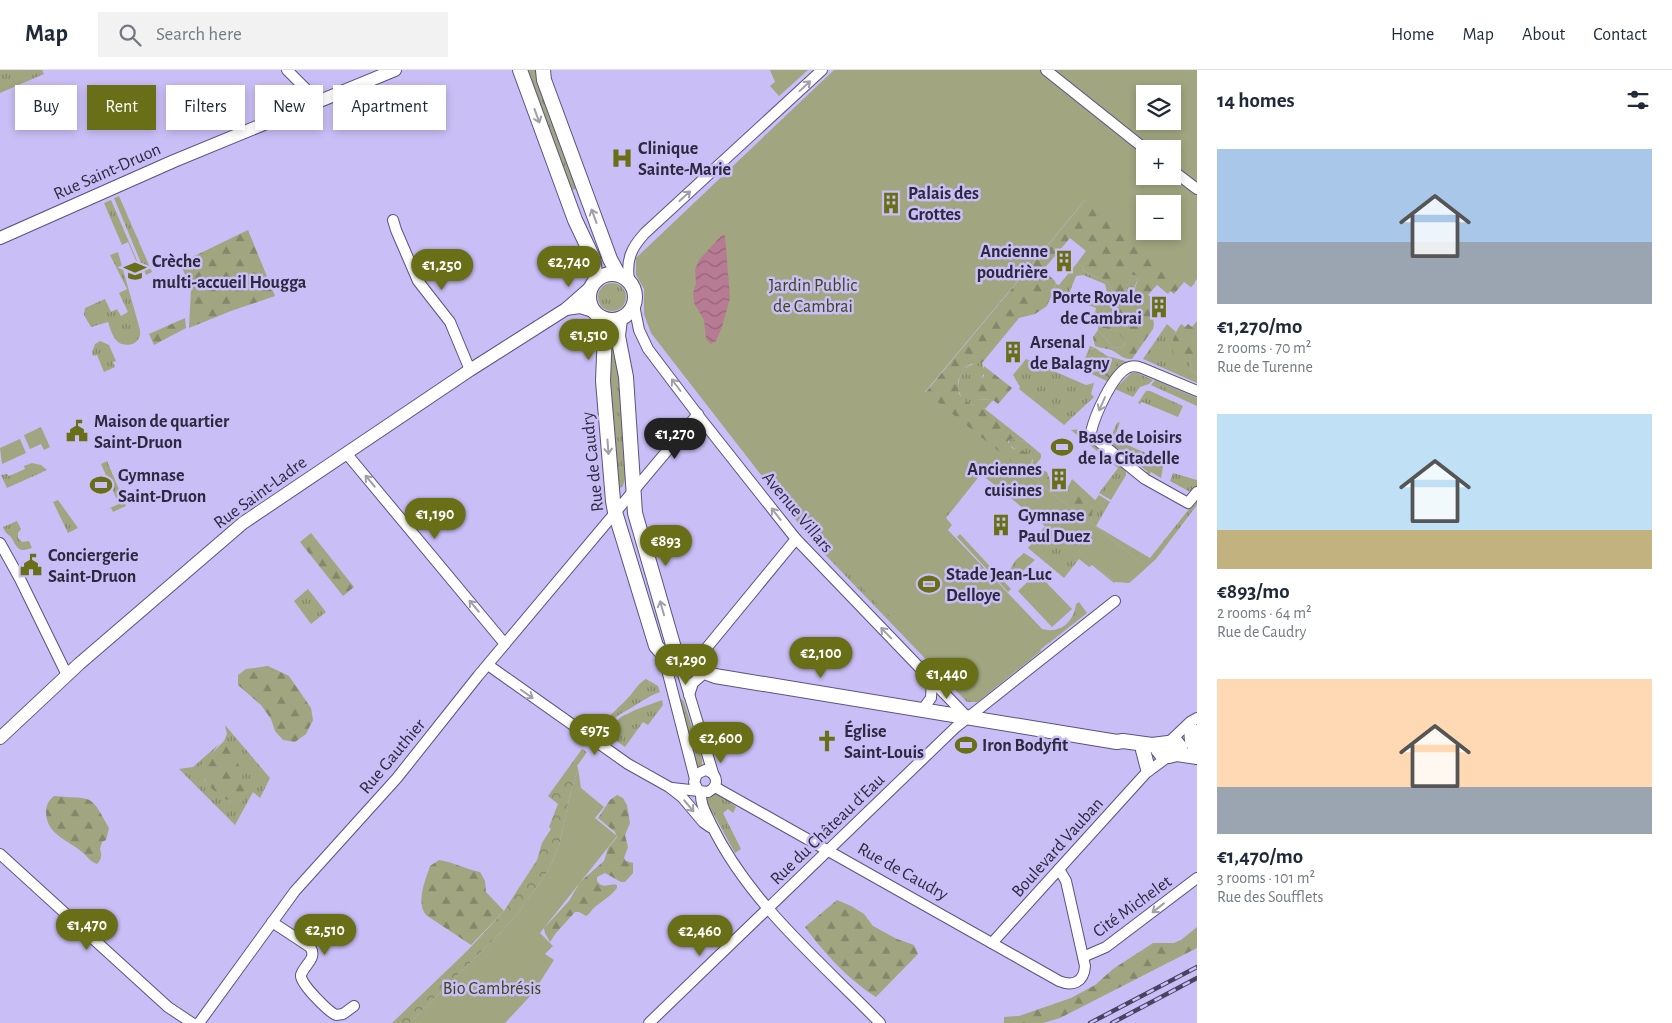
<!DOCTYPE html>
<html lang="en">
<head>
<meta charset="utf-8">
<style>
	:root { --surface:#fff; --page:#f2f2f3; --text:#1f2937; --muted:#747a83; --line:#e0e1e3; --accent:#686f16 }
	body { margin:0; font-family:"Alegreya Sans",sans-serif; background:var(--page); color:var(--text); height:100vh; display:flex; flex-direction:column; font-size:19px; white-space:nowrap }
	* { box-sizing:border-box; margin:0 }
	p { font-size:16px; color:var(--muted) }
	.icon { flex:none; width:28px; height:28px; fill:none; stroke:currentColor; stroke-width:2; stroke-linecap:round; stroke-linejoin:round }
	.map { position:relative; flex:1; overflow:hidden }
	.drawer { display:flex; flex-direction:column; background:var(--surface); width:475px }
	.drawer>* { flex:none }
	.banner { position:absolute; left:15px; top:15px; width:475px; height:45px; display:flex; gap:10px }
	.controls { position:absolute; left:1136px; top:15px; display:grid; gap:10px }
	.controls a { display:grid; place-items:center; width:45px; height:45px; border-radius:0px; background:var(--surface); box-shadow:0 2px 8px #0003; font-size:25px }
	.price { position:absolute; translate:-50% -42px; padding:0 11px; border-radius:18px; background:var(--accent); color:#fff; font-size:16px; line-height:32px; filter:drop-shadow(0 1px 2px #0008) }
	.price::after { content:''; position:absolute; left:50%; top:30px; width:15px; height:11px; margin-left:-8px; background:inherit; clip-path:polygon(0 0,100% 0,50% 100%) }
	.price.on { background:#222; color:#fff }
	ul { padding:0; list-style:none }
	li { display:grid; align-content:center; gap:10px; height:265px; padding:0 20px }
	li span { display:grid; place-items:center; height:155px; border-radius:0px; color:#555 }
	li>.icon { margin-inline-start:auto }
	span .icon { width:90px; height:90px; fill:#fffc; stroke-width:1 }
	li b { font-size:21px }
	h2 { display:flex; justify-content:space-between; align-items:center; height:60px; padding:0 20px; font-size:21px }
	.pill { padding:0 18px; border-radius:0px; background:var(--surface); box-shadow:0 2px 8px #0003; font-size:18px; line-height:45px }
	.pill.on { background:var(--accent); color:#fff }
	header { display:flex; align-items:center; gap:30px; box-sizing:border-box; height:70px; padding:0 25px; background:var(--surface); border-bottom:1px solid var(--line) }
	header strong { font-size:24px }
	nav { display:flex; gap:28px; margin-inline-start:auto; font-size:18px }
	.search { width:350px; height:45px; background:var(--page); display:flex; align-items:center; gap:12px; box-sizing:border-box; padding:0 18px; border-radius:0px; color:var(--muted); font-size:19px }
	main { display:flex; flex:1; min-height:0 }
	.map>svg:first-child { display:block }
</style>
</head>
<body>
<header>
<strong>Map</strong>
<div class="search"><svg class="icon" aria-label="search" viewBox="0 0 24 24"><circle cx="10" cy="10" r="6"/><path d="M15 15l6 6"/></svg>Search here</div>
<nav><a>Home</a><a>Map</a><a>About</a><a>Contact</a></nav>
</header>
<main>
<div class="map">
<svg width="1197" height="953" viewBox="0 0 1197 953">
	<defs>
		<pattern id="grass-tufts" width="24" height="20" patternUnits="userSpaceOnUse" patternTransform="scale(1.25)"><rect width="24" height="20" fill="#a1a680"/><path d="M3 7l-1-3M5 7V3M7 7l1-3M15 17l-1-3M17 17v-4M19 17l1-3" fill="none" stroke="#84876a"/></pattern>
		<pattern id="forest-firs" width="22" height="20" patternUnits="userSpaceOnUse" patternTransform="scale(1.25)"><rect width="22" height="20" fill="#a1a680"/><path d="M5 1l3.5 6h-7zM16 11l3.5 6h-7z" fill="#84876a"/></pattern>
		<pattern id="park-crowns" width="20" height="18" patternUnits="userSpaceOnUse" patternTransform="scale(1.25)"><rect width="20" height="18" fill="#a1a680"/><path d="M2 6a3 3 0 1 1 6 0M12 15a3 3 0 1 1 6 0" fill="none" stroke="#84876a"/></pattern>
		<pattern id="water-waves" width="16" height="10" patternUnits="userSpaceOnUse" patternTransform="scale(1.25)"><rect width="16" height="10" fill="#b77b93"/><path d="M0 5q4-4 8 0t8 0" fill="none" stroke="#956579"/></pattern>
	</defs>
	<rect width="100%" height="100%" fill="#c9bef6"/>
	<g fill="url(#grass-tufts)">
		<path d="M0 0H42L44 4 0 23Z"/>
		<path d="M528 0H538L578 118 572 120Z"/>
		<path d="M119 126 152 202 146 205 114 128Z"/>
		<path d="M111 130 138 193H137L128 172 122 175 104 133Z"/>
		<path d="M118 182 139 256C140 260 141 264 139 268 135 276 123 277 117 271 112 266 110 258 108 252L91 257 84 245 85 238 105 229 111 242 117 239 121 246 128 242 119 223 127 219 110 185Z"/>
		<path d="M1077 193 1084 198 1082 200 1109 213 1113 225 1120 227 1126 220 1131 205H1135L1138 208C1134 219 1132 226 1122 233 1113 232 1105 239 1099 245L1095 243 1096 238 1070 228 1072 223 1101 235 1107 222 1105 214 1083 205 1076 206 1068 226 1060 222 1056 229 1051 227 1056 214 1059 215Z"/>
		<circle cx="612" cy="227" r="14"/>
		<path d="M1167 254 1176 262 1174 266 1182 285H1189L1191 288 1190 299 1197 305V313L1143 289Z"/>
		<path d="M1098 257 1119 261 1125 273 1123 277 1114 278 1098 260Z"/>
		<path d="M613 263 619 296 626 405 623 416 620 418 617 417 608 285Z"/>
		<path d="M100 271 109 275 116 291 113 292 115 297 104 302 97 285 93 286C91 281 94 278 95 274Z"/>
		<path d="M1090 276 1095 278H1092L1088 286V293L1099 298 1100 301 1118 291 1115 288 1128 292 1109 312 1081 299Z"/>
		<path d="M1026 289 1086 315 1094 313 1091 324 1094 327 1064 355 1019 319 1020 317 1013 305Z"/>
		<path d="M978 292 982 293 985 302 981 309 976 329 993 330 985 339C961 334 951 321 964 298Z"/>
		<path d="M1131 303H1137L1153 310 1149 314 1140 317 1133 327 1115 319Z"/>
		<path d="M1155 310 1197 328V336L1151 315Z"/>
		<path d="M1146 321H1150L1183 336 1178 347 1142 332 1140 334 1138 333Z"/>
		<path d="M914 343 971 389 1115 512 1114 513 1092 495 1089 497 1079 489 1064 508 1028 478 1045 456 981 404 946 448 952 455 948 460 1042 559C1060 564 1074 552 1076 534L1079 532 1087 543 1049 573 1037 559 1035 561 933 454 947 435 943 432 926 448 922 445 966 390 914 347 840 438 848 444 845 449 874 471 866 481 856 474 844 489 869 509 867 513 875 519 880 514 885 518 900 500 906 503 880 528 911 561 908 564 935 591 938 589 968 621 1026 567 995 534 1000 530 1039 572 1026 582 1031 589 977 632H967L813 472 817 470 820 456 838 438Z"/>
		<path d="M1120 352 1114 369 1164 391 1161 408 1151 402 1147 407 1145 406 1147 401 1139 395 1136 399 1108 373 1117 353Z"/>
		<path d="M41 357 50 377 44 380 41 374 30 379 24 365Z"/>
		<path d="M1081 359 1087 362 1085 365 1126 399V405L1111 430 1099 423 1118 398 1071 360Z"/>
		<path d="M1014 369 1028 373 1041 384V388L1031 400 1033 390 1009 375V370Z"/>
		<path d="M107 391 126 436 113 442 111 438 103 441 119 434 101 394Z"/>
		<path d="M32 393 41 395 47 400 7 418 1 405 7 404 9 406 25 399 24 396Z"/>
		<path d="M1173 403 1197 410V416L1192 423 1170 411Z"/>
		<path d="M1099 425 1110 432 1096 456 1150 488 1197 429V435L1156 489 1147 497 1091 453 1093 433Z"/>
		<path d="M58 430 78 458 68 463 53 432Z"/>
		<path d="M17 451 21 459 18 463V468L22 472 29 471 32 478C16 484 17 475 10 466 7 464 5 462 3 457Z"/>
		<path d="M1024 483 1035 490 1014 509 1007 505 1015 491Z"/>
		<path d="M308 519 326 542 311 554 294 531Z"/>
		<path d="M646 609 658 616 660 622C649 626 641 632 631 638 616 646 608 652 596 666L594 665C603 651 615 641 627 629 634 622 637 614 646 609Z"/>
		<path d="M682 629 684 632 702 689V696L698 698 677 632Z"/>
		<path d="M662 630 663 635 648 655 643 652 625 677 605 663 600 669 599 668 621 647 635 640Z"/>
		<path d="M225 655 270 708 260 728 253 722 235 755 179 699 193 697 219 674 213 682 204 710 230 732 241 705 231 678 224 671 227 664Z"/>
		<path d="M712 724H720L736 737 733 743 728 739 723 743 741 779 735 783 713 743 708 742 706 729Z"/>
	</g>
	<g fill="url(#forest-firs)">
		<path d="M1087 128 1195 213 1191 217 1184 212 1174 224 1170 221 1168 224 1157 215 1148 225 1155 231 1152 237 1155 239 1152 243 1154 254 1153 259 1132 289C1122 290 1117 281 1108 279 1104 278 1100 278 1095 276L1093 267 1098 260 1114 278 1123 277 1125 273 1118 261 1098 257 1099 245 1113 232 1122 233 1131 226 1134 222 1138 208 1135 205H1131C1128 214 1127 225 1116 227L1113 225 1109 213 1082 200 1084 198 1077 193 1086 181 1070 168 1043 200 1055 211 1056 214 1047 236 1035 244 1019 248 982 293 971 294 964 298 958 311 959 324 966 331 972 335 985 339 1028 373 1014 369 1009 370 1008 372 1012 378 1028 383 1032 386 1031 400 1027 404 1022 403 925 323Z"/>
		<path d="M248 160 275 226 231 241 189 258 191 218 180 193Z"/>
		<path d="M185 248 186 258 154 275 149 264Z"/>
		<path d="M1197 251V305L1190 299 1191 288 1189 285H1174C1170 273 1174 264 1181 254L1185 257 1188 254 1192 257Z"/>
		<path d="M1095 278 1107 286 1115 288 1118 291V298L1111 308C1104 306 1104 302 1099 298 1095 296 1092 297 1088 293V286L1090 279Z"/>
		<path d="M984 296 1012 318 998 334 993 330 976 329C963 318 976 313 984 306Z"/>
		<path d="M1040 399 1047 402 1052 416 1066 421 1072 409 1095 430 1093 437 1091 453 1147 497 1129 513 1089 452 1031 407 1035 402Z"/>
		<path d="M311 463 354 517 343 526 300 472Z"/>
		<path d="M268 596 289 606 311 638 313 650 306 664 295 672 283 670 275 661 271 649 261 635 238 615V605L246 599Z"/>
		<path d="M224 671C238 679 243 712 246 727L241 733C227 736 198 710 200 696Z"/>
		<path d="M617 725 623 728 627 735 630 753 625 765 628 777 624 788 626 791 633 793V803L625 812H621L605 803 597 807V811C603 820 609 813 617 815V818C611 826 602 831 595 837 591 840 591 843 586 846L579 842H575L556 863 550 872 545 863 544 858 569 831 580 812 604 791 608 778 617 767 615 762 598 748 610 730Z"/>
		<path d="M54 726C93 730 89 721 109 758L106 770 102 772 100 779C102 785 102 789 97 794 89 791 88 787 82 782 68 770 47 765 46 743 46 735 48 731 54 726Z"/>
		<path d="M439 790C453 792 466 799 480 802L485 811 486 822 504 841 471 875 426 845C416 832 425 811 430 796Z"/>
		<path d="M837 830 851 836 864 844 873 856 897 869 914 875 918 884 876 927C850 911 823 882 805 857Z"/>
		<path d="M1197 857V878L1060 948 1043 953H1004V947L1019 946 1071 928 1095 915 1113 899 1153 873H1174L1181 870Z"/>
	</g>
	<path fill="url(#park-crowns)" d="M582 679 587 682 577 696 578 698 570 725 559 776 548 801 518 843 502 861 410 953H392L467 881 504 841 537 790 542 773 551 759 549 757 558 734 548 726Z"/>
	<g fill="#a1a680" fill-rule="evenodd">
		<path d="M770 0H808L779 26 770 16 775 12Z"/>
		<path d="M834 0H1197V209L1191 217 1086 129 925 322 1031 407 1147 497 1129 513 1115 512 979 397 937 449 1052 570 1040 580 1041 581 977 632H971L817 470 813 472 651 263 644 244V219L636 205V188ZM1145 24H1172V51H1145ZM1145 79H1172V106H1145ZM1145 134H1172V161H1145Z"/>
		<path d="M20 369 26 383 2 394 0 378Z"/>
		<path d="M960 464 1011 519 1008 522 957 467Z"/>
		<path d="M1037 503 1072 539 1052 557 1018 521Z"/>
		<path d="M578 698 581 718 604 737 595 748 617 766 540 863 553 876 545 884 554 890 533 923 505 953H410L502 861 518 843 548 801 559 776 570 725Z"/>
	</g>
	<path fill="url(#water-waves)" d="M725 165 730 228 722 257 716 271 711 274 706 269 704 250 694 233 693 224 696 213 695 200 699 190 721 166Z"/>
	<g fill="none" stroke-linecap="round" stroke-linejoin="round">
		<g stroke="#5c5182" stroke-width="12">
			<g id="minor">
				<path d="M287 0 308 21 315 33"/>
				<path d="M1046 0 1145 79"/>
				<path d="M1172 100 1197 119"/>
				<path d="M393 150 396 160 418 211 450 252 470 300"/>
				<path d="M629 210C626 190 631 178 645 163L822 0"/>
				<path d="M634 235 639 260 648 279 701 349 796 469 968 648"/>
				<path d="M1197 321 1142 298C1137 296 1132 295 1127 298 1112 306 1095 345 1091 362L1092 366 1145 409 1188 433 1197 422"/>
				<path d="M346 383 505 574"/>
				<path d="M0 473 20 509 67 605"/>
				<path d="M663 584 695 709"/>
				<path d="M685 590 700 586 796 469"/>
				<path d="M680 594 713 703"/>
				<path d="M488 595 628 694 669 717 682 727 703 752 710 757"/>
				<path d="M689 625 693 613 701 606"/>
				<path d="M922 640 931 628 932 610"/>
				<path d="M1169 672 1190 652 1197 648"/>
				<path d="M715 717 1059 911C1073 917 1084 912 1085 896L1066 811 1059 799"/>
				<path d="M672 718 708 722C720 716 718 703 705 700L697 704 694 712 698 720"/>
				<path d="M701 722C700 734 706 743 711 754 749 833 820 891 880 953"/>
				<path d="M0 784 168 937 192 953"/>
				<path d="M272 852 310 877C318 888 304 895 301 905 299 913 329 942 336 945L343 944 354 936"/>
				<path d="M992 873 1146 703 1169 686"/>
				<path d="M1083 887 1106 877 1197 808"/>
				<path d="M199 953 295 821 397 708 478 606 698 344"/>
				<path d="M649 953 956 657 1115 531"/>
			</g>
		</g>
		<g stroke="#5c5182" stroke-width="14">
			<g id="tertiary">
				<path d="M0 168 174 91 395 0"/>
				<path d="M566 239 580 237 593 241"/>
				<path d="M0 668 79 594 243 453 470 300 566 239 591 217"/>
			</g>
		</g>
		<g stroke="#5c5182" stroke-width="16">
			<g id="secondary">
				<path d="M520 0 575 150 593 188 596 210"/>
				<path d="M543 0 544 10 610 189 618 204"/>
				<circle cx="612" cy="227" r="23"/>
				<path d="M602 248 605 261 603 311 613 431 615 442 656 576 663 584 684 599"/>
				<path d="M620 249 618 266 626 307 635 443 674 578C681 592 701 601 715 606L1117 672 1123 671 1152 675 1176 672 1180 677 1177 684"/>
				<path d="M1191 659 1192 671 1196 680"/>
				<path d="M1161 675 1158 680 1162 685 1169 686 1177 684 1197 687"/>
				<path d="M1143 680 1148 699"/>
			</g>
		</g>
		<use href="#minor" stroke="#fff" stroke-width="10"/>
		<use href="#tertiary" stroke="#fff" stroke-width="12"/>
		<use href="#secondary" stroke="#fff" stroke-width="14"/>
		<g stroke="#49435f" stroke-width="4.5">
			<g id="rail">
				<path d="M1090 953 1197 897"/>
				<path d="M1112 953 1197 908"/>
			</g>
		</g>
		<use href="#rail" stroke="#c9bef6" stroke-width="2.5" stroke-dasharray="8" stroke-linecap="butt"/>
	</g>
	<defs><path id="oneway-shaft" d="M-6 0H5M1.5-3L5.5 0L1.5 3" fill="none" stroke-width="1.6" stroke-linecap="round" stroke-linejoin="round" transform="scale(1.25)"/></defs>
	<g stroke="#a19fa9">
		<use href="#oneway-shaft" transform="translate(805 16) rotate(-43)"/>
		<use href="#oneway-shaft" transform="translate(537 46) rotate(70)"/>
		<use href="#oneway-shaft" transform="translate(685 126) rotate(-42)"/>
		<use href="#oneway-shaft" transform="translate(594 146) rotate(-110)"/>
		<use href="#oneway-shaft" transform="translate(676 315) rotate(-127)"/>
		<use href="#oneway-shaft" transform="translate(1102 334) rotate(114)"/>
		<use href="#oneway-shaft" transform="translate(608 377) rotate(86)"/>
		<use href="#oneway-shaft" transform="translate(370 411) rotate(-130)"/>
		<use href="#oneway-shaft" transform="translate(776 444) rotate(-128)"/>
		<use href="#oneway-shaft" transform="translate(474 536) rotate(-130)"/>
		<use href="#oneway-shaft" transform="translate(662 538) rotate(-106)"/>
		<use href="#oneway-shaft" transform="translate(886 563) rotate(-134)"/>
		<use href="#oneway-shaft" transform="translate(527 624) rotate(35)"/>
		<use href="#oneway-shaft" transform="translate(689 736) rotate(50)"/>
		<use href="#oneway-shaft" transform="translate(1158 838) rotate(142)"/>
	</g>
	<defs>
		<g id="hospital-bare" transform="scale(1.725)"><path d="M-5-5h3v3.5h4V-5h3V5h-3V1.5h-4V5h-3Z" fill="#686f16" stroke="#c9bef6" stroke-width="2.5" paint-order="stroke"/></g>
		<g id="building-bare" transform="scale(1.725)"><path d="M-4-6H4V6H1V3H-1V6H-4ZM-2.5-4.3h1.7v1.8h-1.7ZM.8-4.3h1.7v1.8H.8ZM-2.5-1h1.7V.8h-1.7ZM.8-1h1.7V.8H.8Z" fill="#686f16" stroke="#c9bef6" stroke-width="2.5" paint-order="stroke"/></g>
		<g id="school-bare" transform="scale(1.725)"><path d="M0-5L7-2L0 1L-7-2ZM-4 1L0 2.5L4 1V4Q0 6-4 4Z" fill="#686f16" stroke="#c9bef6" stroke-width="2.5" paint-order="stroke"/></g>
		<g id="civic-bare" transform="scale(1.725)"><path d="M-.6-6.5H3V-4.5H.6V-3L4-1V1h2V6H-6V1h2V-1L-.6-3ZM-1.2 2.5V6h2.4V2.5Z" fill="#686f16" stroke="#c9bef6" stroke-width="2.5" paint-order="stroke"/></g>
		<g id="stadium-bare" transform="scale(1.725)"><path d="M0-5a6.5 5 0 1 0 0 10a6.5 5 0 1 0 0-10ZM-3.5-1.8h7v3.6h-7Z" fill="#686f16" stroke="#c9bef6" stroke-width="2.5" paint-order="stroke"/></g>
		<g id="church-bare" transform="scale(1.725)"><path d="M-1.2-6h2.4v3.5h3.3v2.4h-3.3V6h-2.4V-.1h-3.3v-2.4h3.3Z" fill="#686f16" stroke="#c9bef6" stroke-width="2.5" paint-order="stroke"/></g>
	</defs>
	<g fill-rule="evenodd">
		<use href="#hospital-bare" x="622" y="88"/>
		<use href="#building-bare" x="891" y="133"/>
		<use href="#building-bare" x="1064" y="191"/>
		<use href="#school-bare" x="135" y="201"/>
		<use href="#building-bare" x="1159" y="237"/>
		<use href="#building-bare" x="1013" y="282"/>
		<use href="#civic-bare" x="77" y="361"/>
		<use href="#stadium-bare" x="1062" y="377"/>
		<use href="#building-bare" x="1059" y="409"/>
		<use href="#stadium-bare" x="101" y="415"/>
		<use href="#building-bare" x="1001" y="455"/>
		<use href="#civic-bare" x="31" y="495"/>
		<use href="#stadium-bare" x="929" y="514"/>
		<use href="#church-bare" x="827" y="671"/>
		<use href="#stadium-bare" x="966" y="675"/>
	</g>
	<g text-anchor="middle" stroke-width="5" stroke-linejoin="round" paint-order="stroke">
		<g font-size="18" font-weight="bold" fill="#2e293f" stroke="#c9bef6" text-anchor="start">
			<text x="638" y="84">Clinique<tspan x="638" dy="21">Sainte-Marie</tspan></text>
			<text x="908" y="129">Palais des<tspan x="908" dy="21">Grottes</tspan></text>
			<text x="1048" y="187" text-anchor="end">Ancienne<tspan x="1048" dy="21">poudrière</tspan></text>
			<text x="152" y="197">Crèche<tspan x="152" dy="21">multi-accueil Hougga</tspan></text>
			<text x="1142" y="233" text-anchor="end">Porte Royale<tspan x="1142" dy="21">de Cambrai</tspan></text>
			<text x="1030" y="278">Arsenal<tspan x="1030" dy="21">de Balagny</tspan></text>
			<text x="94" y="357">Maison de quartier<tspan x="94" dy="21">Saint-Druon</tspan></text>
			<text x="1078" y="373">Base de Loisirs<tspan x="1078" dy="21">de la Citadelle</tspan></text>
			<text x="1042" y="405" text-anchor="end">Anciennes<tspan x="1042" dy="21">cuisines</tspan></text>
			<text x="118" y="411">Gymnase<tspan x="118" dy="21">Saint-Druon</tspan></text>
			<text x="1018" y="451">Gymnase<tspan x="1018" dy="21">Paul Duez</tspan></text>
			<text x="48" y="491">Conciergerie<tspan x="48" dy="21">Saint-Druon</tspan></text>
			<text x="946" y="510">Stade Jean-Luc<tspan x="946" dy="21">Delloye</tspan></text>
			<text x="844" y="667">Église<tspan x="844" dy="21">Saint-Louis</tspan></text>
			<text x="982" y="681">Iron Bodyfit</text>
		</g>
		<g font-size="18" fill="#2e293f" stroke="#c9bef6">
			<text transform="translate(107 101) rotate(-24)" y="6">Rue Saint-Druon</text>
			<text transform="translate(592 392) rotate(-96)" y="6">Rue de Caudry</text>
			<text transform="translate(260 422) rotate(-36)" y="6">Rue Saint-Ladre</text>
			<text transform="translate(798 442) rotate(50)" y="6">Avenue Villars</text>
			<text transform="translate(392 686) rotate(-50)" y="6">Rue Gauthier</text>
			<text transform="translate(827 759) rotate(-44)" y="6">Rue du Château d'Eau</text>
			<text transform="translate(1057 777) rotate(-48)" y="6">Boulevard Vauban</text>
			<text transform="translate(903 801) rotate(29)" y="6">Rue de Caudry</text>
			<text transform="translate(1132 836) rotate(-36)" y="6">Cité Michelet</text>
		</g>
		<g font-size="18" fill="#414518" stroke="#c9bef6">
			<text x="813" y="221">Jardin Public<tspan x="813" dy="21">de Cambrai</tspan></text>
			<text x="492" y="924">Bio Cambrésis</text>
		</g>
	</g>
</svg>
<div class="controls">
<a><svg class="icon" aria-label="layers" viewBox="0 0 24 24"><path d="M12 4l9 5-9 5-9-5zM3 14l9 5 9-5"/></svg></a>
<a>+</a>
<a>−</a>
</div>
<b class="price" style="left:569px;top:218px">€2,740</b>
<b class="price" style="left:442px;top:221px">€1,250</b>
<b class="price" style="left:589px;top:291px">€1,510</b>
<b class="price on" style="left:675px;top:390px">€1,270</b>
<b class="price" style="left:435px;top:470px">€1,190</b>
<b class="price" style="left:666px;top:497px">€893</b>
<b class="price" style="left:821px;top:609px">€2,100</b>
<b class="price" style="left:686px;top:616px">€1,290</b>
<b class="price" style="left:947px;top:630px">€1,440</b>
<b class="price" style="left:595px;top:686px">€975</b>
<b class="price" style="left:721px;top:694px">€2,600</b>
<b class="price" style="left:87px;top:881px">€1,470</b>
<b class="price" style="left:325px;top:886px">€2,510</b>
<b class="price" style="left:700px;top:887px">€2,460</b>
<div class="banner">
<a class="pill">Buy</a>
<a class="pill on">Rent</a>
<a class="pill">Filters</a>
<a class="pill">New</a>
<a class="pill">Apartment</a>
</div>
</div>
<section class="drawer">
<h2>14 homes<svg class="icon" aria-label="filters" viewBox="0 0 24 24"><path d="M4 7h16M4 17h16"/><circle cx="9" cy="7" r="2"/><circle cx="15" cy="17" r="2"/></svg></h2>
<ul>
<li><span style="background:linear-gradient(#a9c7e8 60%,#9aa5b1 0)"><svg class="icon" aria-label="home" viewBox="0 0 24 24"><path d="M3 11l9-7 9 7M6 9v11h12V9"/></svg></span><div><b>€1,270/mo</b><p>2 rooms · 70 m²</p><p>Rue de Turenne</p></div></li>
<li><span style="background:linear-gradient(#bfe0f5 75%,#c2b280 0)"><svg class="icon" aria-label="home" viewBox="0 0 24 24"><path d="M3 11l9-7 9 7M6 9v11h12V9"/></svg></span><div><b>€893/mo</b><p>2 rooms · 64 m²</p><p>Rue de Caudry</p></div></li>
<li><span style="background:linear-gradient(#ffd9b3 70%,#9aa5b1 0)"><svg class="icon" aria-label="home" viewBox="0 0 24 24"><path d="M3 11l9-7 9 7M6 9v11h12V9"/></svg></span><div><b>€1,470/mo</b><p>3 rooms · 101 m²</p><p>Rue des Soufflets</p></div></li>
</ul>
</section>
</main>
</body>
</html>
